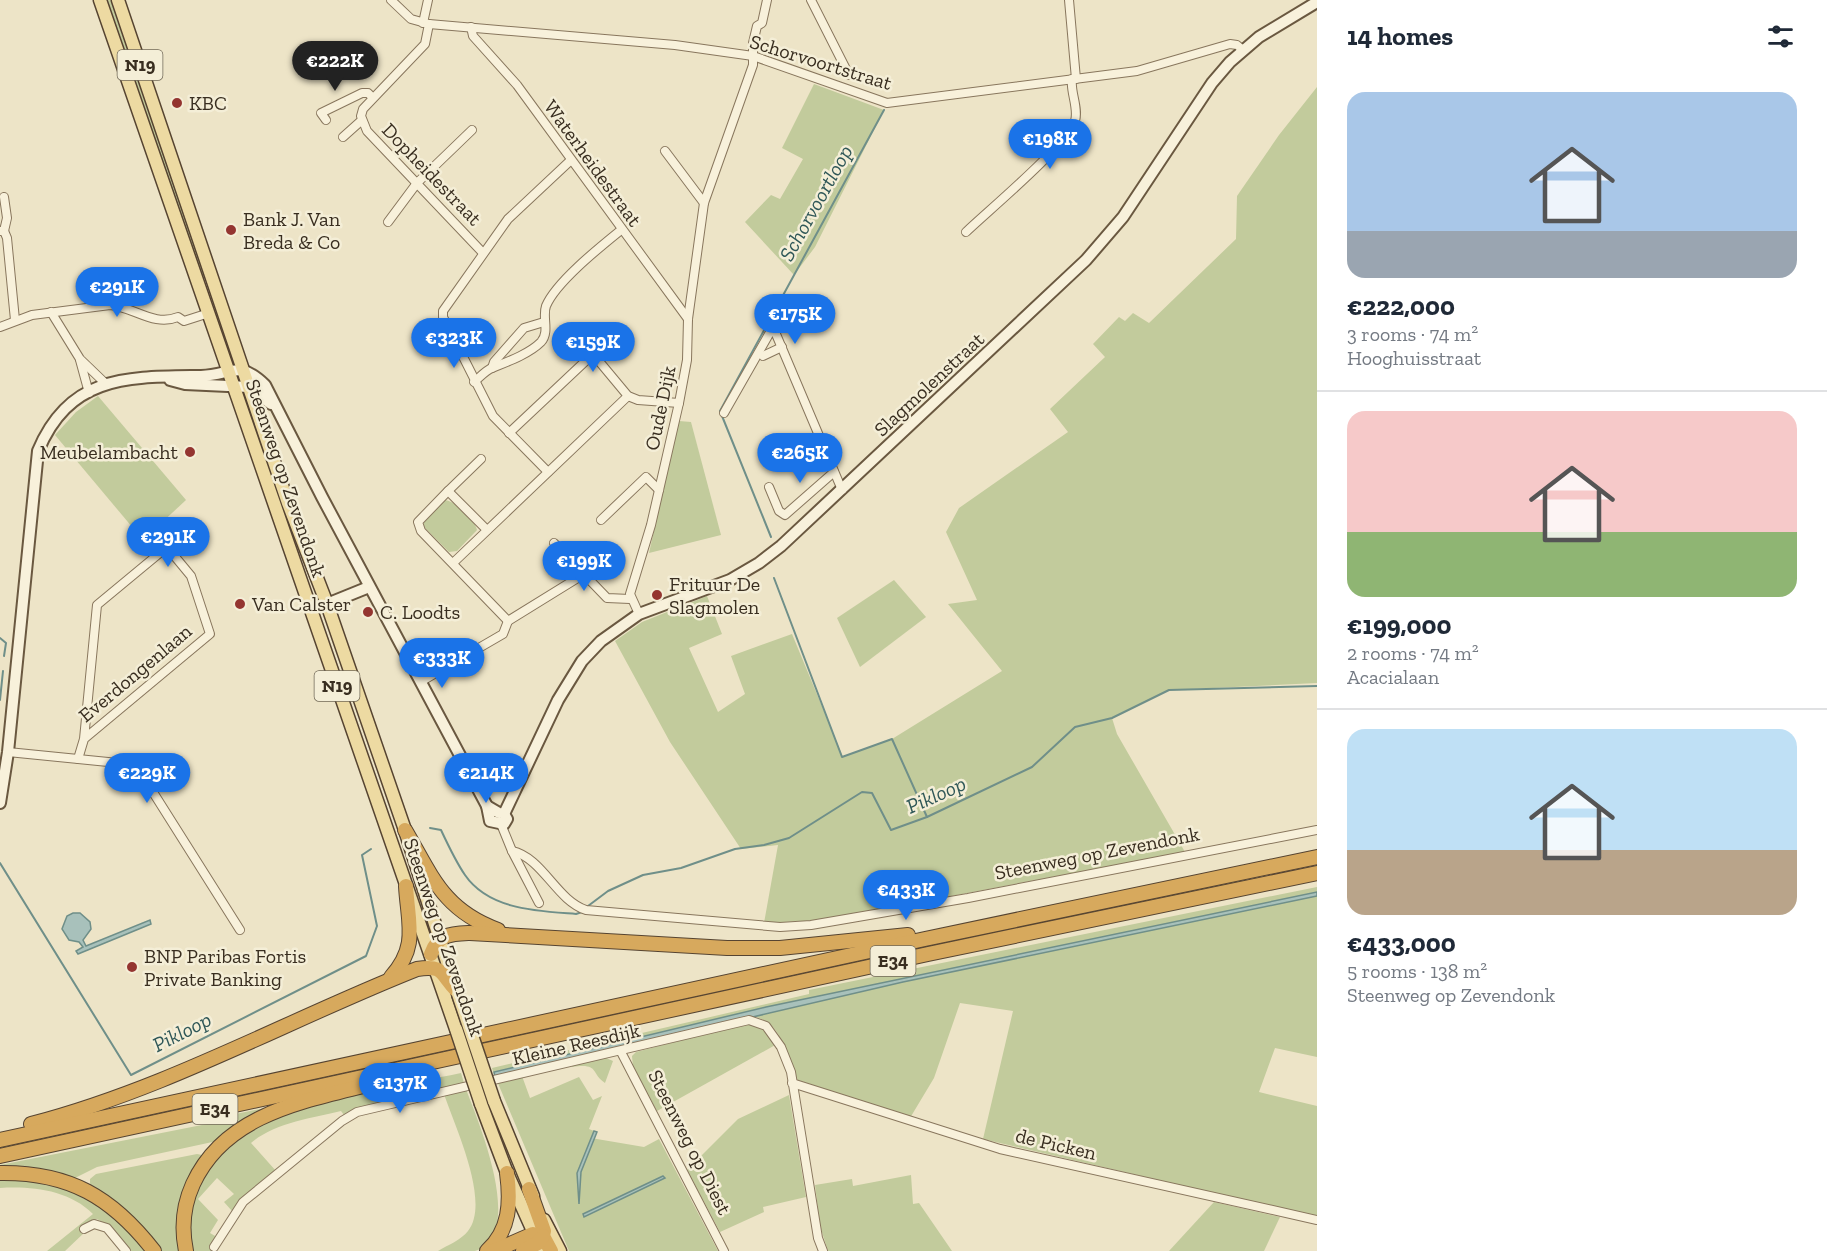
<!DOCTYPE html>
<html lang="en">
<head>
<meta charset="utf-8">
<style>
	:root { --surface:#fff; --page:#f6f6f7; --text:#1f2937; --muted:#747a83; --line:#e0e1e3; --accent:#1a73e8 }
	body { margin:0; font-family:"Zilla Slab",serif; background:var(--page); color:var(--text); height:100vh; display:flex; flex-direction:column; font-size:22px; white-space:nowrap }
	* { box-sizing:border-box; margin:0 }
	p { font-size:20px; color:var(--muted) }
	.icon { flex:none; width:33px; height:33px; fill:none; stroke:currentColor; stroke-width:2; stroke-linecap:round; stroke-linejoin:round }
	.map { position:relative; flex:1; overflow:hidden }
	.details { display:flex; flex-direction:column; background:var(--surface); width:510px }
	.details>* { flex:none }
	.price { position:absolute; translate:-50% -51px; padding:0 14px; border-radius:21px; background:var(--accent); color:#fff; font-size:20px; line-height:39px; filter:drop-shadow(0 2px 3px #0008) }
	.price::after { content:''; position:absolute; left:50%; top:36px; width:18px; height:14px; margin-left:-9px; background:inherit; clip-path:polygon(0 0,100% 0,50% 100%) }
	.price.current { background:#222; color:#fff }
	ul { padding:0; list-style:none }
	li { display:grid; align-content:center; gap:12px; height:318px; padding:0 30px }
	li+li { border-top:2px solid var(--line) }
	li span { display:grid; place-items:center; height:186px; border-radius:18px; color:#555 }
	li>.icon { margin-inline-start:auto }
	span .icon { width:108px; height:108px; fill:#fffc; stroke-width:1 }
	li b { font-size:26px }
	h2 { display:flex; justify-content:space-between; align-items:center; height:72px; padding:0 30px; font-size:26px }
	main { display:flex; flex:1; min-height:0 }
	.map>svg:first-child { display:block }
</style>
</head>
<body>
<main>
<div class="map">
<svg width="1317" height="1251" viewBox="0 0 1317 1251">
	<rect width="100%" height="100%" fill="#ede4c7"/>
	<g fill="#c2cb9c">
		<path d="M106 0H113L230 339 226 340 206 281 199 271Z"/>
		<path d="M814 84 884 110 815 247 794 275 745 222 771 195 780 199 803 159 782 148Z"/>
		<path d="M1317 87V683L1170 690 1112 718 1117 734 1185 852 824 920 764 923 778 845 741 849 670 742 615 641 642 622 707 596 722 634 689 648 718 712 745 694 731 656 792 634 843 757 892 739 1002 671 948 604 977 600 946 532 959 508 1068 432 1050 409 1105 357 1093 344 1119 317 1125 321 1133 313 1149 323 1236 239 1237 196 1279 135Z"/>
		<path d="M98 396 186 500 143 540 55 435 76 412Z"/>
		<path d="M679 421 691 422 721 535 649 553Z"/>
		<path d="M445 500C457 502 474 518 477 530L457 551 449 552 424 527V519Z"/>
		<path d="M894 580 926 617 860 667 837 618Z"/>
		<path d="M1243 878 1245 882 484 1044 483 1040Z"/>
		<path d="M1317 887V1057L1275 1048 1259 1092 1317 1106V1217L983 1139 1013 1011 960 1003 934 1078 910 1118 798 1080C782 1058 787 1023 752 1016L495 1077 492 1068 809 994V990Z"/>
		<path d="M752 1022 763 1027 777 1044 657 1111 633 1067 632 1056 636 1052Z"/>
		<path d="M452 1047 453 1050 0 1149V1145Z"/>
		<path d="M604 1057 613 1061 605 1083C590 1073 600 1063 572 1067L573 1064Z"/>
		<path d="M461 1073 464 1083 344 1115 341 1111C312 1118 274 1123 251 1143L276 1171 232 1211 224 1202 234 1194 217 1178 198 1199 218 1220 210 1233 222 1240 215 1251H191C162 1111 369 1093 461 1073Z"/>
		<path d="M522 1076 530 1098 579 1077 593 1100 602 1096 589 1129 594 1131 591 1138 644 1147 659 1139 718 1251H569L497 1081Z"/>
		<path d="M466 1089C477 1119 527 1234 475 1251 465 1251 449 1251 438 1251 448 1245 461 1240 468 1231 491 1202 455 1127 444 1094Z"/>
		<path d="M789 1095 806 1197 763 1207 764 1212 720 1232 687 1170 738 1119Z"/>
		<path d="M275 1106 217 1141 97 1167 75 1178 0 1170V1165L222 1121 221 1117Z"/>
		<path d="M197 1154 202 1155C179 1193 181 1209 179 1251H161L120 1205 90 1184V1179L96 1174Z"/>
		<path d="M911 1175 913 1204 919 1203 952 1251H828L820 1226 815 1185 852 1179 853 1186Z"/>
		<path d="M34 1180 85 1195 121 1222 147 1251H131L112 1227 97 1219 85 1225 86 1231 65 1251H47L93 1214C69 1190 32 1186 0 1188V1181Z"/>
		<path d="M1214 1202 1280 1217 1264 1251H1169Z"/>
	</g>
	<g fill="#a8c1bb" stroke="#6f8f89" stroke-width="1.5">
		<path d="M1317 892V896L903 982 495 1077 494 1072 766 1007Z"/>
		<path d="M73 913H80L90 922 91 929 83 940 86 946 150 920 151 924 78 954 76 951 83 947 79 942 69 940 62 929 67 916Z"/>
		<path d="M594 1131 597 1132 581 1172 579 1204 577 1173Z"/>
		<path d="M663 1176 665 1178 584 1217 583 1214Z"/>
	</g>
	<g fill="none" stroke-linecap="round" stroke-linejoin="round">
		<g stroke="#6f8f89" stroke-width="2">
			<path d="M771 537 720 411 884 110"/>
			<path d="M774 578 842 757 892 739 927 817"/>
			<path d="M0 638 6 643 4 656"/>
			<path d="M0 700 3 671"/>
			<path d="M430 828 441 830C448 845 456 862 465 875 489 910 538 911 576 914L582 912"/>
			<path d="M0 863 131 1075 366 956 377 926 362 855 371 849"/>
			<path d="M588 906 608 891 643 875 681 868 735 849 764 845 789 838 862 792 872 793 891 830 927 817 1032 767 1075 727 1112 718 1169 690 1317 686"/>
		</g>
		<g stroke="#88765d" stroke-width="10">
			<g id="street">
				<path d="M391 0 411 19 429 24 675 45 753 56 887 103 1137 71 1230 44 1237 45 1243 50"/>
				<path d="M811 0 849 75"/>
				<path d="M1069 0 1076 79"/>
				<path d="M423 23 428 0"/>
				<path d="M429 24 425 44 363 109 361 116 367 131 483 253"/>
				<path d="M471 27 473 36 517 85 688 319"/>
				<path d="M326 120 321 113 362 93H368L372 97"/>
				<path d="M343 137 362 120"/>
				<path d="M665 151 704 203"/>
				<path d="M388 222 417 183 472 130"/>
				<path d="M0 231H4L7 238 15 320"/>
				<path d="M4 231 7 218 4 197"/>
				<path d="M966 232C989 210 1066 146 1075 121 1079 108 1070 92 1072 79"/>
				<path d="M51 312 80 359 106 384"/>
				<path d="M0 327 32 315 110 305C134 307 154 327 178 317L184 321 209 313"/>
				<path d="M763 356 782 347"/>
				<path d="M80 360 89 393"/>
				<path d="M492 368 494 362 524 328 544 322"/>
				<path d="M474 382C479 378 486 370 492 368 507 362 529 354 541 342 550 332 542 317 546 306 556 282 600 247 621 230"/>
				<path d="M724 413 773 327 842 490"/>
				<path d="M509 433 593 354 628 396 638 400 679 403"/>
				<path d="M548 472 493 416 443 317V311L508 219 571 160"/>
				<path d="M769 487 779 511 785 515 834 472"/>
				<path d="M448 491 481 459"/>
				<path d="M601 520 646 477 659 490"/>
				<path d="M487 530 448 491 418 522 421 531 508 621 584 574"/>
				<path d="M554 543 607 598 630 599"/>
				<path d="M453 563 628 396"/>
				<path d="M639 614 630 594 651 525 679 403 687 360 688 319 704 203 753 65V43L757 26 762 23 767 0"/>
				<path d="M422 681 503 634 508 621"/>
				<path d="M8 752 128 764 139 770 240 930"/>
				<path d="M78 759 84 739 97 605 167 547 191 576 210 634 84 739"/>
				<path d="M501 824 512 851 539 903"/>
				<path d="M512 851C543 858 556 900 586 910L780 927 811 925 968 898 1317 830"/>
				<path d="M621 1052 724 1251"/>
				<path d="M792 1083 1000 1149 1317 1220"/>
				<path d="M84 1229 94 1224 107 1228 126 1251"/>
				<path d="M214 1247 243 1202 342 1121 357 1112 749 1020 766 1026 781 1047 791 1072 818 1238 823 1251"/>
			</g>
		</g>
		<g stroke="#6a5840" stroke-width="14">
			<g id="secondary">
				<path d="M170 380 185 384 249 387 271 404"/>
				<path d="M327 604 369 587"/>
				<path d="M0 803 8 752 38 451C70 374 129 377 201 376 232 375 238 359 265 385L322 497 487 806 499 813"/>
				<path d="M487 806 490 821 504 824 507 819 504 814"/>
				<path d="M504 814 558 700 582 661 601 641 639 614 730 580 759 563 781 546 1086 260 1123 217 1212 83 1230 62 1259 37 1317 2"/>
			</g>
		</g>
		<g stroke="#564431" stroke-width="15">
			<g id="primary">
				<path d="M100 0 456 1029"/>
				<path d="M118 0 288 503 327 604 405 830 455 987"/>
				<path d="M494 1101 533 1196"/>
				<path d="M481 1104 507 1173 542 1251"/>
				<path d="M544 1220 560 1251"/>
			</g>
		</g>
		<g stroke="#564431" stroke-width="16">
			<g id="highway">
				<path d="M405 830C432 876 443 910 498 930"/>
				<path d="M431 954C438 934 450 934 470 933L727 948H780L908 935"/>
				<path d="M391 977C419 946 408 923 406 886"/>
				<path d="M31 1124C166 1089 288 1020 417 969 444 965 440 973 456 990"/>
				<path d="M0 1140 925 939 1317 857"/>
				<path d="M0 1156 928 954 1317 873"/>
				<path d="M0 1173C69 1172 112 1197 154 1251"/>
				<path d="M529 1189 544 1231 543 1236 551 1251"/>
				<path d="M186 1251C181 1227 183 1206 193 1184 225 1114 304 1101 371 1084"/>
				<path d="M487 1251C510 1230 511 1202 507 1173"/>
				<path d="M494 1251 533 1234 543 1236"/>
				<path d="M523 1251 538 1243 543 1236"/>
			</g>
		</g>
		<use href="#street" stroke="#f8f1db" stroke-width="8"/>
		<use href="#secondary" stroke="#f8f1db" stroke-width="10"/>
		<use href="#primary" stroke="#eddaa2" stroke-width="12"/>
		<use href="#highway" stroke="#d7a95d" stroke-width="14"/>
		<g stroke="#564431" stroke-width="15" stroke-linecap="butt">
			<g id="primary-bridge">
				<path d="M458 994 494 1101"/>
				<path d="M456 1029 481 1104"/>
			</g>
		</g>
		<use href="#primary-bridge" stroke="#eddaa2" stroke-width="12"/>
	</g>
	<g fill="#943530" stroke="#f4eed7" stroke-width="2">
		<circle cx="177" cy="103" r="6"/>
		<circle cx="231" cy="230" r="6"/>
		<circle cx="190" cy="452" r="6"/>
		<circle cx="657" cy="595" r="6"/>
		<circle cx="240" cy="604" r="6"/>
		<circle cx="368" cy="612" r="6"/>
		<circle cx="132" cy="967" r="6"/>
	</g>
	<g text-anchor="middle" stroke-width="5" stroke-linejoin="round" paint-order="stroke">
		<g fill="#f4eed7" stroke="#716857" stroke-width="1.5">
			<rect x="117.5" y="50" width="45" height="30" rx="4.5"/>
			<rect x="314.5" y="671" width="45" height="30" rx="4.5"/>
			<rect x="870.5" y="946" width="45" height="30" rx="4.5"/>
			<rect x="192.5" y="1094" width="45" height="30" rx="4.5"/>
		</g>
		<g font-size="18" font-weight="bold" fill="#392e20">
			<text x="140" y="71">N19</text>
			<text x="337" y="692">N19</text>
			<text x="893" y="967">E34</text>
			<text x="215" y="1115">E34</text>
		</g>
		<g font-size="20" fill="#392e20" stroke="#f4eed7">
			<text transform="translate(821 62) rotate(17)" y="7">Schorvoortstraat</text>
			<text transform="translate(593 163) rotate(54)" y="7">Waterheidestraat</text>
			<text transform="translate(432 174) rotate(46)" y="7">Dopheidestraat</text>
			<text transform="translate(929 384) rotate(-43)" y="7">Slagmolenstraat</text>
			<text transform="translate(660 408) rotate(-78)" y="7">Oude Dijk</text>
			<text transform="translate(286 478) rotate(71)" y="7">Steenweg op Zevendonk</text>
			<text transform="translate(135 673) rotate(-40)" y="7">Everdongenlaan</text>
			<text transform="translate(1097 853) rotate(-11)" y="7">Steenweg op Zevendonk</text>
			<text transform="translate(444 937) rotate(71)" y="7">Steenweg op Zevendonk</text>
			<text transform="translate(576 1044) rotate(-13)" y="7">Kleine Reesdijk</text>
			<text transform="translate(690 1142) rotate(63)" y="7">Steenweg op Diest</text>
			<text transform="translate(1056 1144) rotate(13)" y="7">de Picken</text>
		</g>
		<g font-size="20" fill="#392e20" stroke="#f4eed7" text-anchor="start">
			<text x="189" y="110">KBC</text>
			<text x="243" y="226">Bank J. Van<tspan x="243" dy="23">Breda &amp; Co</tspan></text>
			<text x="178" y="459" text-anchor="end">Meubelambacht</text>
			<text x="669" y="591">Frituur De<tspan x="669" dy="23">Slagmolen</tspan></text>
			<text x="252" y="611">Van Calster</text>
			<text x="380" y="619">C. Loodts</text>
			<text x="144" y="963">BNP Paribas Fortis<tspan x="144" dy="23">Private Banking</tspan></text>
		</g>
		<g font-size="21" font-style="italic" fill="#305858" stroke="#f4eed7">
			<text transform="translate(816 203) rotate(-61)" y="7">Schorvoortloop</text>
			<text transform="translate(936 795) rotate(-24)" y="7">Pikloop</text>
			<text transform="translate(182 1032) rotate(-27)" y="7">Pikloop</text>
		</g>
	</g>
</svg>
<b class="price current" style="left:335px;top:92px">€222K</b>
<b class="price" style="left:1050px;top:170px">€198K</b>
<b class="price" style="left:117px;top:318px">€291K</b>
<b class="price" style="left:795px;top:345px">€175K</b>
<b class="price" style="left:454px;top:369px">€323K</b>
<b class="price" style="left:593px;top:373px">€159K</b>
<b class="price" style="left:800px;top:484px">€265K</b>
<b class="price" style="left:168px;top:568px">€291K</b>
<b class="price" style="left:584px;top:592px">€199K</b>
<b class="price" style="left:442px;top:689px">€333K</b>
<b class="price" style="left:147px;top:804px">€229K</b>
<b class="price" style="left:486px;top:804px">€214K</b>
<b class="price" style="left:906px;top:921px">€433K</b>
<b class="price" style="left:400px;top:1114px">€137K</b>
</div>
<section class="details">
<h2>14 homes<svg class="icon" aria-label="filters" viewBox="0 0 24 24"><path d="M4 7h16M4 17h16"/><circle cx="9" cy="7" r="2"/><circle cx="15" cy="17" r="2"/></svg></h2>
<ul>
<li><span style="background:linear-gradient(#a9c7e8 75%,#9aa5b1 0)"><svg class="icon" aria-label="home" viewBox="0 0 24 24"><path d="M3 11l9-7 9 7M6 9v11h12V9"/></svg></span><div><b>€222,000</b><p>3 rooms · 74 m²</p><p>Hooghuisstraat</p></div></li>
<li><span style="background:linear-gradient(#f6c9c9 65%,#8fb573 0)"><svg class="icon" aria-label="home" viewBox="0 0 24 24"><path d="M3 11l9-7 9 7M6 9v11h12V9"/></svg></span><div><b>€199,000</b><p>2 rooms · 74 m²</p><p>Acacialaan</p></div></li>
<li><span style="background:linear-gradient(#bfe0f5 65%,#b9a48a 0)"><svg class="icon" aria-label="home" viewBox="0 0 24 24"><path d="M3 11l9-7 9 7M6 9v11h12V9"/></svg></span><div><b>€433,000</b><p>5 rooms · 138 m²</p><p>Steenweg op Zevendonk</p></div></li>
</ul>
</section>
</main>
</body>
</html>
